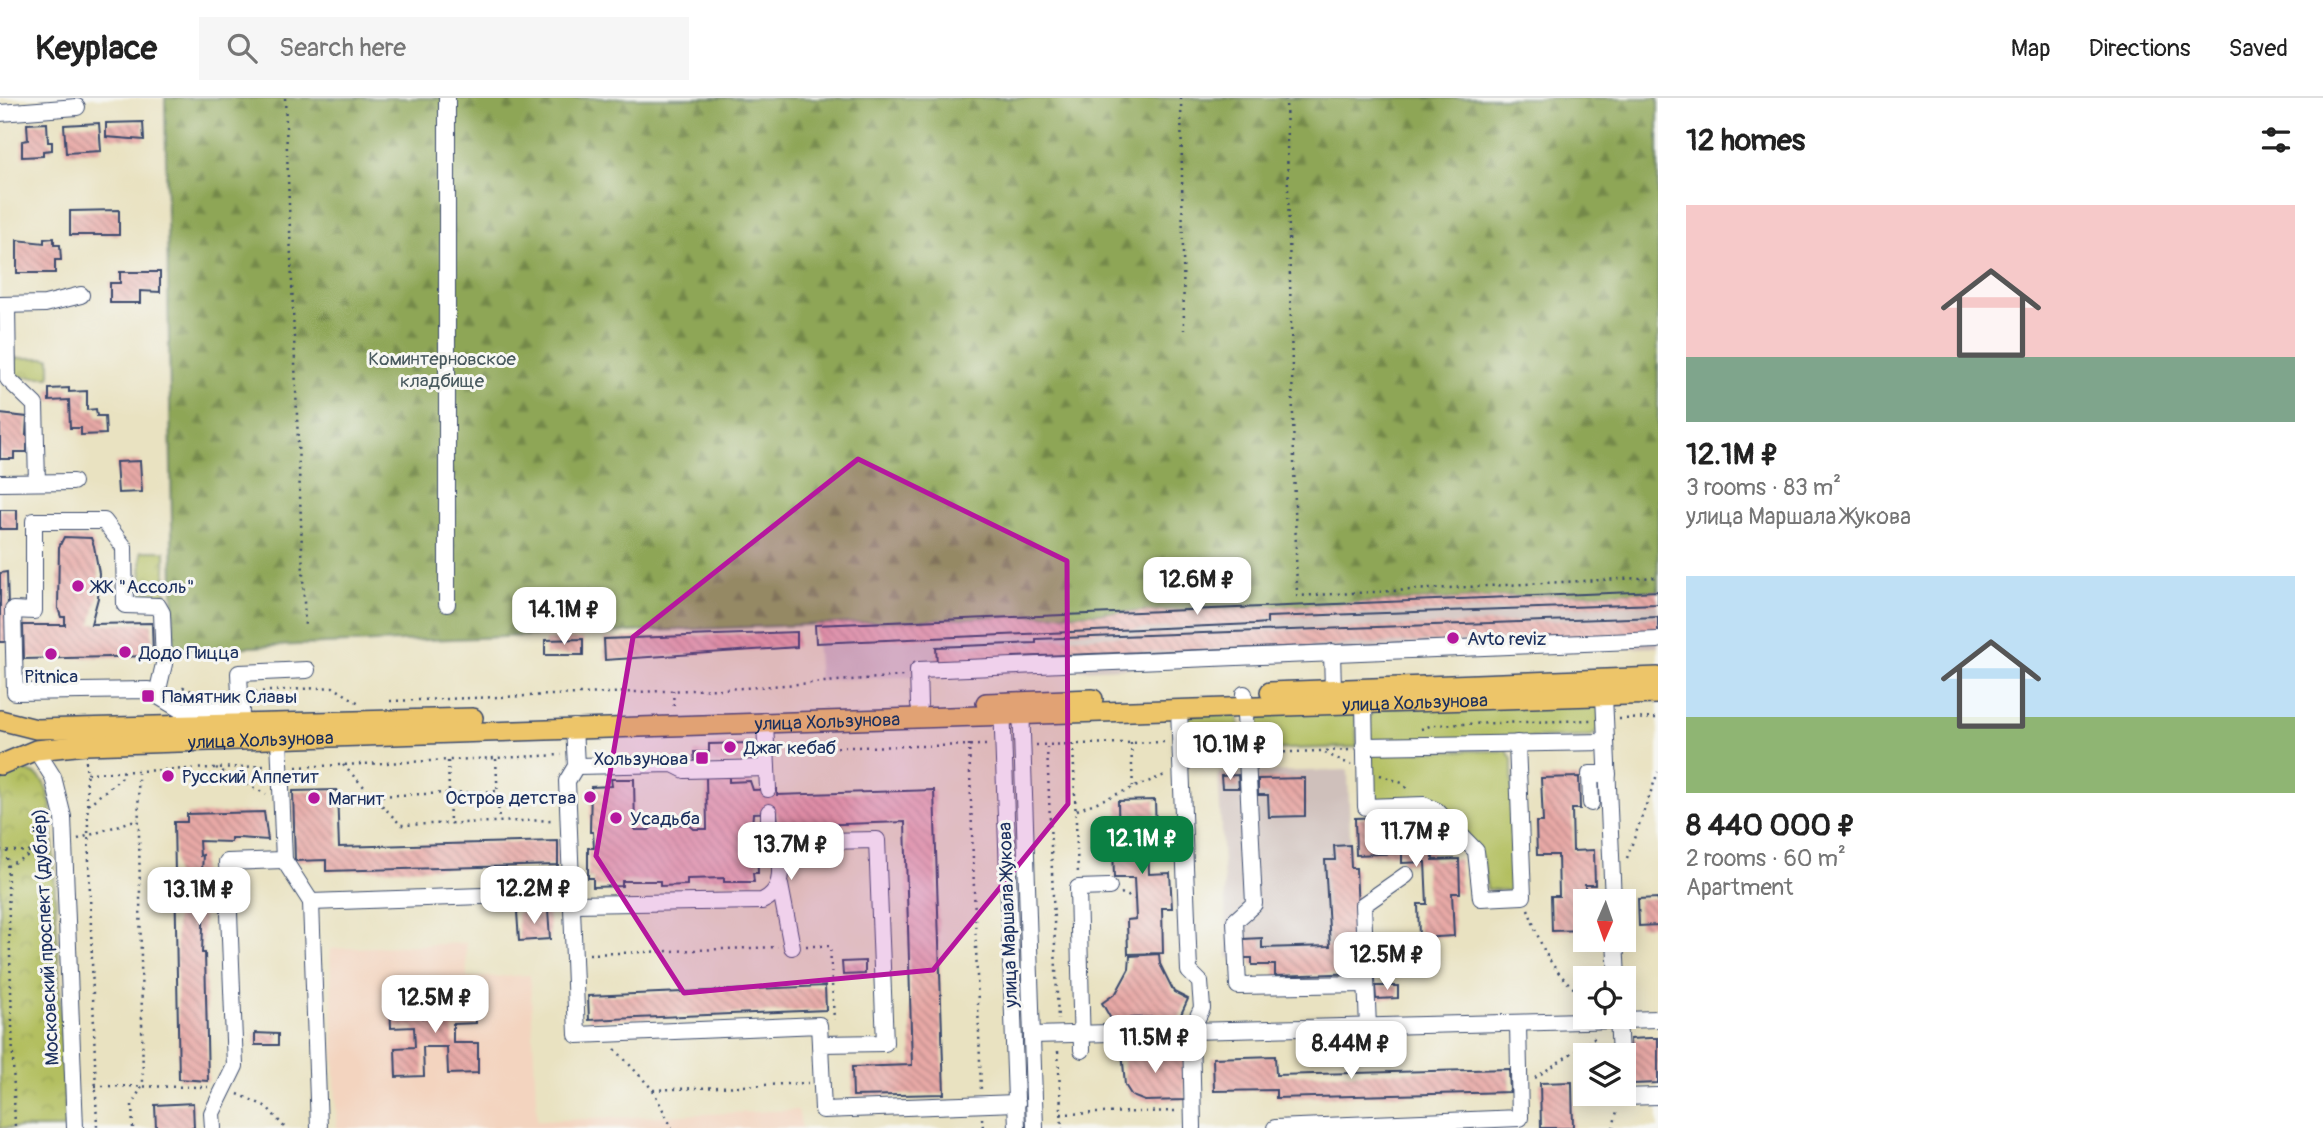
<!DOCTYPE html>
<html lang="en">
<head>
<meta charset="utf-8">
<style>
	:root { --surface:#fff; --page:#f6f6f6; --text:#222; --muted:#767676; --line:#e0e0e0; --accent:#0b8043 }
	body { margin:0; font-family:Pangolin,sans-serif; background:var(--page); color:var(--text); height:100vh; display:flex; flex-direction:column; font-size:26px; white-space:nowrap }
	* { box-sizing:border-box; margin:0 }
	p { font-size:23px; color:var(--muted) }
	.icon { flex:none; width:38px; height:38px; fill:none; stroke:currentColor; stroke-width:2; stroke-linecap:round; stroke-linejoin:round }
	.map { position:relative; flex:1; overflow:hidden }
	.side { display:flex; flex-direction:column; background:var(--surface); width:665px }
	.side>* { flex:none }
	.needle { width:46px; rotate:182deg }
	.buttons { position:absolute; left:1573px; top:791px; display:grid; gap:14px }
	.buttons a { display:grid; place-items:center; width:63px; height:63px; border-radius:0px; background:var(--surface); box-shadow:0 4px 18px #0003; font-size:35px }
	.price { position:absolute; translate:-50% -60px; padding:0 16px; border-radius:14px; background:#fff; color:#222; font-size:23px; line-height:46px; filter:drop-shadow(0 2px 4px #0008) }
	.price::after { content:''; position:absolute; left:50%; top:42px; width:21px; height:16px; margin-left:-10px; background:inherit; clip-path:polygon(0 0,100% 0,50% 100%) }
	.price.on { background:var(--accent); color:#fff }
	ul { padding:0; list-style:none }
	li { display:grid; align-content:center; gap:14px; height:371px; padding:0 28px }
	li span { display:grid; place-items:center; height:217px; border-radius:0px; color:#555 }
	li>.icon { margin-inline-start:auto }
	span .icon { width:126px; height:126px; fill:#fffc; stroke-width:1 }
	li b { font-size:30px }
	h2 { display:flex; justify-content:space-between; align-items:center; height:84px; padding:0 28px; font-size:30px }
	header { display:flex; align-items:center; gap:42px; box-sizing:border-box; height:98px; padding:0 35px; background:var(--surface); border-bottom:2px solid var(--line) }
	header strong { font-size:33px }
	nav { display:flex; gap:38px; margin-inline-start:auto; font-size:24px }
	.search { width:490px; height:63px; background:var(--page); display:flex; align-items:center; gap:18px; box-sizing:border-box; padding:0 24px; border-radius:0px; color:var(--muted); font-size:26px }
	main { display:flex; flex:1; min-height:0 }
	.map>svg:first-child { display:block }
</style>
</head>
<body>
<header>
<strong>Keyplace</strong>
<div class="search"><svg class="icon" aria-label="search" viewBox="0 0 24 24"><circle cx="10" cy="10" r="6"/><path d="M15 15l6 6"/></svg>Search here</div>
<nav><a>Map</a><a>Directions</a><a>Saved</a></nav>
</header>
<main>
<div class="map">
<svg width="1658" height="1030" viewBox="0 0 1658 1030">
	<defs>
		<pattern id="forest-firs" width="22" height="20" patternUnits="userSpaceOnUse" patternTransform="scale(1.75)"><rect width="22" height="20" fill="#8ea656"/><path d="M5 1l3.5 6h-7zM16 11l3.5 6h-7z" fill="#73884a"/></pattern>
		<pattern id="park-crowns" width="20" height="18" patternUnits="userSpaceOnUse" patternTransform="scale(1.75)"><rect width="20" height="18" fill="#b3bf60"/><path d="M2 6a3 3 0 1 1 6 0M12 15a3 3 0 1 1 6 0" fill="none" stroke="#99a456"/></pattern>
		<pattern id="building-back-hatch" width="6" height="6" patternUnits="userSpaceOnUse" patternTransform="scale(1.75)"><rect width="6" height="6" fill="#e8a9a6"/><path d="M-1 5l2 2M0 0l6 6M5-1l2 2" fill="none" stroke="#bb8a8a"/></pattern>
	</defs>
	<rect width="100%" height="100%" fill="#f6f6f2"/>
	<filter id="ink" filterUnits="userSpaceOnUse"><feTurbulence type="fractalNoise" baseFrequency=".0143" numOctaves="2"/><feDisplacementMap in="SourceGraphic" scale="14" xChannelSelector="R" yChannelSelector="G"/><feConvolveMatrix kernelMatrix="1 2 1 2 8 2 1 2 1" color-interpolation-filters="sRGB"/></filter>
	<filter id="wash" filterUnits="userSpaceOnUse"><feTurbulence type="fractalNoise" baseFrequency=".00686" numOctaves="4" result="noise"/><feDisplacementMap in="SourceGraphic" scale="28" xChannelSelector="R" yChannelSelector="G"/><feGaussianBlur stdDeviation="1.57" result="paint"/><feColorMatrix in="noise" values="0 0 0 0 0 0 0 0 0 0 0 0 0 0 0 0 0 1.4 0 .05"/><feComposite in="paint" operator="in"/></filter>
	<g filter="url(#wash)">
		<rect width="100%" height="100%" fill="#e9e2c1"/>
		<path fill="#f3d4bf" d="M466 845 467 880 530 877 537 1023 798 1012 802 1030H337L330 851Z"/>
		<g fill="#cfc0bb">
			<path d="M1658 493V549L819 582 815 527Z"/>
			<path d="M1348 672 1351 769 1356 770 1361 875 1275 878 1274 867H1252L1251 860H1228L1218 675Z"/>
		</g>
		<g fill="#b3bf60" stroke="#67775f" stroke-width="2">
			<path d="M1599 606 1600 630 1591 639 1370 643 1369 619 1374 610Z"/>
			<path d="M1350 611 1356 620 1357 649 1253 652V622L1259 614Z"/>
			<path d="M1234 614 1239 622V652L1187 654 1186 624 1190 616Z"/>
			<path d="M1370 652 1507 653 1512 661 1514 790 1509 793 1487 791 1482 760 1437 708 1372 703Z"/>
		</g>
		<path fill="url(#forest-firs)" stroke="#546a5a" stroke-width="2" d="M165 0H1658V493L174 552Z"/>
		<g fill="url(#park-crowns)" stroke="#67775f" stroke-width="2">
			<path d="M15 260H50V279H19L14 274Z"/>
			<path d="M141 453H165L166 511 159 500 142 497Z"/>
			<path d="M21 672C43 674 47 688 51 708L66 1030H0V684Z"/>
		</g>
		<g id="blocks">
			<g fill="url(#building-back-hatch)">
				<path d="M143 24 144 42 106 39V25Z"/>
				<path d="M47 25 48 44H52V52L43 53V58L22 59V43L28 42 27 26Z"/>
				<path d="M99 25 101 53 66 55 64 27Z"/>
				<path d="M119 112V137H70V113Z"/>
				<path d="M54 140V147H60L61 162H55V175H17V142L44 145V141Z"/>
				<path d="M120 174H160V194L140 193V205H110V185H120Z"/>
				<path d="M69 290V294L87 293V312L96 311 97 318H105L106 336 81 337V330H70L69 302 49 303V291Z"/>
				<path d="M0 316 27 319 26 337H31V348L27 347V354H14V361H0Z"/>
				<path d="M140 363 142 394 118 395 116 364Z"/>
				<rect x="0" y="412" width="17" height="19"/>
				<path d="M64 439 91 440 94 448 99 475 98 500 91 526 152 525 153 558 24 561 23 527H65V519H61L58 510 59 449Z"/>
				<path d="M7 474 9 544H0V475Z"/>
				<path d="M1658 493V506L1267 519V525L1254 526 816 545 815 527Z"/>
				<path d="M1658 519V535L1013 559 1010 563 937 566 936 549 1036 545V541Z"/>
				<path d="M797 534V549L605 562 604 541Z"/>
				<path d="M583 541V557H545V542Z"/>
				<path d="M751 645 752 665 695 666 694 654H709V646Z"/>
				<path d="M729 677V684L750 683 753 692 777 691V697L934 692 944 996 853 998 852 969 912 967 905 724 778 728 777 714 753 715 751 745H757L758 775H753L754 784H724V780L687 781V787L660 788V783H622V788L593 789V780H588V750H594L593 734H590L591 689 612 688 611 681H634L635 732H649L655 727 688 726 694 731H707L706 678Z"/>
				<path d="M1238 677 1239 690H1222L1221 678Z"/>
				<path d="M1579 679 1580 711H1572L1573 753 1594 752 1595 787H1585L1586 832 1552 833 1551 798H1559L1558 757H1537L1536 724H1543L1541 680Z"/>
				<path d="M1305 680V718L1269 719 1268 697H1258V681Z"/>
				<path d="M337 692 339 749 558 743V767L326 773V762L295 763 293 693Z"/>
				<path d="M1155 702 1156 735H1148L1149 776 1170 775 1172 810H1162L1163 855 1128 856 1127 822 1136 821 1134 780H1114L1113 748 1119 747 1118 703Z"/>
				<path d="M264 714 268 742 239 740H231V744L199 743 200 758 203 757 200 802H204L202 855H205L208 983 179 981 174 724H187V716Z"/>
				<path d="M1388 719V729L1431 727 1433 762 1459 761 1460 795H1452L1454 838 1419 840 1418 806H1427L1425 764 1402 765V755L1356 757 1355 720Z"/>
				<path d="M1350 747 1351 770H1356L1361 875 1275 878V867H1252V860H1244L1243 841 1262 840V850L1330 848 1325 762H1335L1334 748Z"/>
				<path d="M1658 800V827L1639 828 1638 801Z"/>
				<path d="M548 812 550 841 519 843 517 814Z"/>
				<path d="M1159 856 1160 866 1174 894 1188 901 1178 923 1161 919 1130 920 1115 928 1102 905 1116 895 1129 871 1130 858Z"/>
				<path d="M865 863V876L843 877 842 864Z"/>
				<path d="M825 888 826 912 589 922 588 898Z"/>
				<path d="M1375 888H1398V900L1376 901Z"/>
				<path d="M475 897 476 925 453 926V945H478V975L448 976 447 949H423L424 978 396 979 395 950 415 949 414 929 391 930 390 902 421 901 422 920H446V898Z"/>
				<path d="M255 935 278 936V947H255Z"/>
				<path d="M1650 940H1658V985L1632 986 1630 941Z"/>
				<path d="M1184 952 1185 1002 1145 1003 1132 998 1125 987 1122 953Z"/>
				<path d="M1275 958 1276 977 1509 971 1510 994 1276 1000V992L1214 993 1213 960Z"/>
				<path d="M1572 984 1573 1030H1541L1540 985Z"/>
				<path d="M193 1005 194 1030H156L155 1007Z"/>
			</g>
		</g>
	</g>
	<g filter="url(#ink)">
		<use href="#blocks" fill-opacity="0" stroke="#3a4a6d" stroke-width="2"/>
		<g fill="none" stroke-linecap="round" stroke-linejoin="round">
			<g stroke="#3a4a6d" stroke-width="18">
				<g id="minor">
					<path d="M0 15 77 9"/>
					<path d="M0 207 45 206 81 197"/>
					<path d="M7 207 8 281 35 307 37 384"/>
					<path d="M0 385 73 384"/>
					<path d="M447 506V0"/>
					<path d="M1332 554 1333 592"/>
					<path d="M157 596 164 566 162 515 158 508 125 507 124 449 104 423H34V513L13 512 15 594 148 592 181 612 241 611"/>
					<path d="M1244 596 1254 806 1235 823 1238 888 1366 886"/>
					<path d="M1604 597 1613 803"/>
					<path d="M1364 604 1366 709 1424 707 1437 713 1476 753 1481 800 1523 798 1517 645"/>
					<path d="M1002 606 1017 1030"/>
					<path d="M1021 606 1035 1030"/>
					<path d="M919 607 918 572 1658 542"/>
					<path d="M1179 611 1189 873 1200 884 1202 910 1191 933 1193 1030"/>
					<path d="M241 619 239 575 307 572"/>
					<path d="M574 629 576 668 567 683 577 937 819 927 820 946"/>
					<path d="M279 640 284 762 311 804 571 795"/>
					<path d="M1364 648 1606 644"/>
					<path d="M36 652 53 679 63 719 75 1030"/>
					<path d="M576 668 673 666 685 672 767 670 765 623"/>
					<path d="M767 670 768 691"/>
					<path d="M1591 705 1590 676H1608"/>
					<path d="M769 714V744L877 742 885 945 820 946 823 1012 1017 1005"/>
					<path d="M780 787 792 849"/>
					<path d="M311 804 319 1030"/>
					<path d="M572 806 762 803C787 792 779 766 779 744"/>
					<path d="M1615 842 1617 880"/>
					<path d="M1618 919 1620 957"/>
					<path d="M1368 929 1363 807 1406 777"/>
					<path d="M1032 937 1658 921"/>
					<path d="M1082 952 1078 790 1109 789"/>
					<path d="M1622 996V999L1658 998"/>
					<path d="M213 1030 212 1015 235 968 227 764 284 762"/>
					<path d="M1275 1030 1520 1020 1518 926"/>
				</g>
			</g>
			<g stroke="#3a4a6d" stroke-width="22">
				<g id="major">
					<path d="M1270 594 1658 579"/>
					<path d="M986 605 1093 601"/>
					<path d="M0 622 36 631 473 620"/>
					<path id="s1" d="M0 667 36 652 86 647 1658 596"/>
				</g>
			</g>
			<g stroke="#3a4a6d" stroke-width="2.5" stroke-dasharray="2 5" stroke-linecap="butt">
				<path d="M285 0 305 530"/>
				<path d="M1181 0 1184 232"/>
				<path d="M1286 0 1297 498 1658 479"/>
				<path d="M673 592 674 611"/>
				<path d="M178 594 183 589 199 596"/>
				<path d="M255 594 333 589 359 605"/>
				<path d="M390 603 745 590 904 578"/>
				<path d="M1619 621 1658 620"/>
				<path d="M1421 631 1433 627 1592 622"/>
				<path d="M1131 645 1133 691"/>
				<path d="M969 646 981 993"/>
				<path d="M1073 646 1078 776"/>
				<path d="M1036 647 1166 644"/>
				<path d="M1047 649 1058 922"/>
				<path d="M781 650 987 647"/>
				<path d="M1263 655 1351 652"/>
				<path d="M1325 655 1351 667"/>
				<path d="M1196 656 1232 655"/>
				<path d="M496 661 499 724"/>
				<path d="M86 663 97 1030"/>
				<path d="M448 663 450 725"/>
				<path d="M343 667 401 727 553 722"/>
				<path d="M296 669 562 657"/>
				<path d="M216 670 266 696"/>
				<path d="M87 675 265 668"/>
				<path d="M1380 677 1402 685 1408 692"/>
				<path d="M375 698 498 693"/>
				<path d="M88 707 126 676"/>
				<path d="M1077 712 1165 677"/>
				<path d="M78 741 138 721"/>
				<path d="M0 752 32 754"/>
				<path d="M7 753 15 1030"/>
				<path d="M1627 760 1658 674"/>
				<path d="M7 768 35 754 49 752"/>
				<path d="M1121 795 1135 801"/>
				<path d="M1528 811C1544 856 1549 870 1586 901"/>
				<path d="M806 848H830L834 922"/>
				<path d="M589 856 778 849"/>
				<path d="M615 951 653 992 808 985"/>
				<path d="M1058 953 1062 1030"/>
				<path d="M1535 980 1597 938"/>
				<path d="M95 988 208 989"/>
				<path d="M653 992 672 1030"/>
				<path d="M238 996 267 1009 285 1030"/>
				<path d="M1061 1016 1177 1013"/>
				<path d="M982 1020 983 1030"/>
				<path d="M133 1030 132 1007 143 986 138 675"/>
				<path d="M1613 1030 1617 1013"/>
			</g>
			<use href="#minor" stroke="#fff" stroke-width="16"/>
			<use href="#major" stroke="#edc569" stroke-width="19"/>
		</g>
	</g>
	<path fill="#b5179e" fill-opacity="0.2" stroke="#b5179e" stroke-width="5" stroke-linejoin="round" d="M858 361 1067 463 1068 706 933 872 684 895 596 758 633 539Z"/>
	<g fill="#b5179e" stroke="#f6f6f2" stroke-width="2.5">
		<circle cx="78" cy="488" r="7"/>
		<circle cx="1453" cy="540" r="7"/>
		<circle cx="125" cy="554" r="7"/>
		<circle cx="51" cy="556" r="7"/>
		<rect x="141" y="591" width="14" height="14" rx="3.5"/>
		<circle cx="730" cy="649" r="7"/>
		<rect x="695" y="653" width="14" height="14" rx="3.5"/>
		<circle cx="168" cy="678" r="7"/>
		<circle cx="590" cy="699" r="7"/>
		<circle cx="314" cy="700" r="7"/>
		<circle cx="616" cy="720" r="7"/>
	</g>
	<g text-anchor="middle" stroke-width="6" stroke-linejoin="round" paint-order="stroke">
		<g font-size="19" fill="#495a5f" stroke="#f6f6f2">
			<text x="442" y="267">Коминтерновское<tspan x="442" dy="22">кладбище</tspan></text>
		</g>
		<g font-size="19" fill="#1b2f5e" stroke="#f6f6f2" text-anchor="start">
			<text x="92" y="495">ЖК "Ассоль"</text>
			<text x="1467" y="547">Avto reviz</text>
			<text x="139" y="561">Додо Пицца</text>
			<text x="51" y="585" text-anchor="middle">Pitnica</text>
			<text x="162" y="605">Памятник Славы</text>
			<text x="744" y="656">Джаг кебаб</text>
			<text x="688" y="667" text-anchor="end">Хользунова</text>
			<text x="182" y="685">Русский Аппетит</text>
			<text x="576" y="706" text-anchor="end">Остров детства</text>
			<text x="328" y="707">Магнит</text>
			<text x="630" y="727">Усадьба</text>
		</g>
		<g font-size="19" fill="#1b2f5e" stroke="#f6f6f2">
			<text dy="7" stroke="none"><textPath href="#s1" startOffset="1419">улица Хользунова</textPath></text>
			<text dy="7" stroke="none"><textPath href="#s1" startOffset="831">улица Хользунова</textPath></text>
			<text dy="7" stroke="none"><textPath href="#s1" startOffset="264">улица Хользунова</textPath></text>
			<text transform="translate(1007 817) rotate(-92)" y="7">улица Маршала Жукова</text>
			<text transform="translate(45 839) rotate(-93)" y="7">Московский проспект (дублёр)</text>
		</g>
	</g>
</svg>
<div class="buttons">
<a><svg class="needle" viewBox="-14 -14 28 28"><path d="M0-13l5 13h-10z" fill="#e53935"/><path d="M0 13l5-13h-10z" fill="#767676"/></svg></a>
<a><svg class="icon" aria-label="locate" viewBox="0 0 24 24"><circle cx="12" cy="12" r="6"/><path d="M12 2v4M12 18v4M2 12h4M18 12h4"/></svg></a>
<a><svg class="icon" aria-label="layers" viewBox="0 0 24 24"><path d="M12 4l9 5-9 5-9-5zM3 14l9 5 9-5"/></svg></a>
</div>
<b class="price" style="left:1197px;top:519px">12.6M ₽</b>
<b class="price" style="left:564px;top:549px">14.1M ₽</b>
<b class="price" style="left:1230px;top:684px">10.1M ₽</b>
<b class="price" style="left:1416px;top:771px">11.7M ₽</b>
<b class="price on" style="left:1142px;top:778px">12.1M ₽</b>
<b class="price" style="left:791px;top:784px">13.7M ₽</b>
<b class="price" style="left:534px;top:828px">12.2M ₽</b>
<b class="price" style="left:199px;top:829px">13.1M ₽</b>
<b class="price" style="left:1387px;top:894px">12.5M ₽</b>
<b class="price" style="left:435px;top:937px">12.5M ₽</b>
<b class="price" style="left:1155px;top:977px">11.5M ₽</b>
<b class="price" style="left:1351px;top:983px">8.44M ₽</b>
</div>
<section class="side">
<h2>12 homes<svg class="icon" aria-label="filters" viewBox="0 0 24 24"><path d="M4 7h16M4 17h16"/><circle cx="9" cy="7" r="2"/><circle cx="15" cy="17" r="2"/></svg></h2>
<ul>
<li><span style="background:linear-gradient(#f6c9c9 70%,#7fa58c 0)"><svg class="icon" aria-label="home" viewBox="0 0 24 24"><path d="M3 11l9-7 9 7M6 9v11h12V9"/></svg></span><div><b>12.1M ₽</b><p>3 rooms · 83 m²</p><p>улица Маршала Жукова</p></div></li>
<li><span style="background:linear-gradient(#bfe0f5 65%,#8fb573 0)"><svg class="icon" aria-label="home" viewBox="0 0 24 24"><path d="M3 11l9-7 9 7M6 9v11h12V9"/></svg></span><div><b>8 440 000 ₽</b><p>2 rooms · 60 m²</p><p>Apartment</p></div></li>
</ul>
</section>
</main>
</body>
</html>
